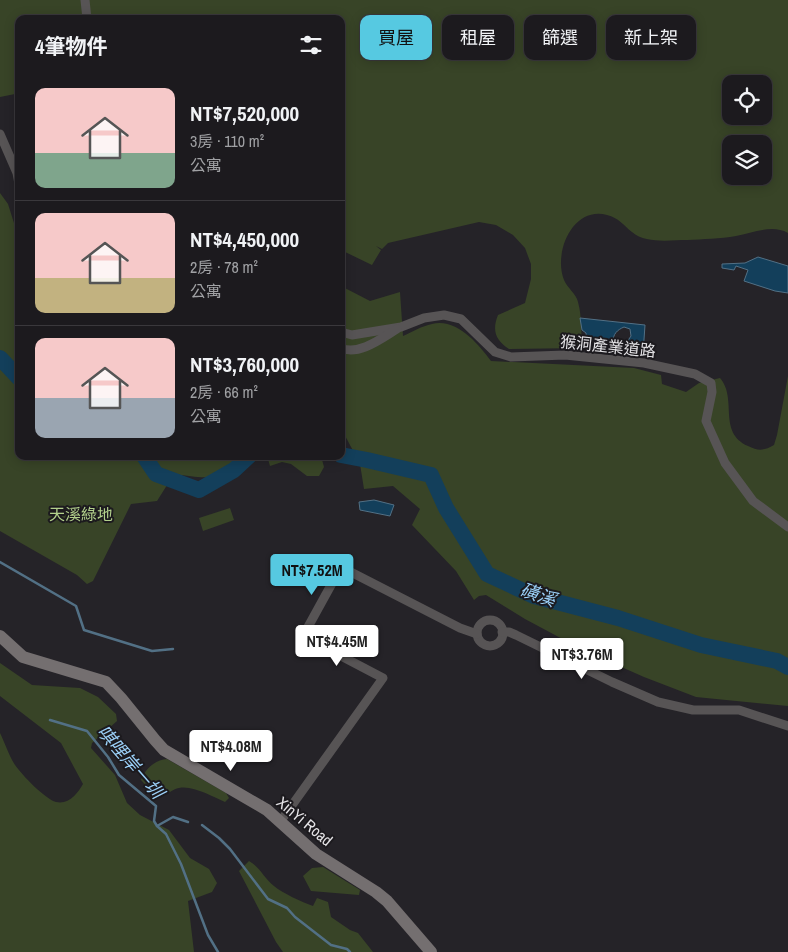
<!DOCTYPE html>
<html lang="zh-TW">
<head>
<meta charset="utf-8">
<style>
	:root { --surface:#1c1a1e; --page:#29272b; --text:#f1f3f6; --muted:#a0a1a4; --line:#3a383c; --accent:#56c9e1 }
	body { margin:0; font-family:"Archivo Narrow","Noto Sans TC",sans-serif; background:var(--page); color:var(--text); height:100vh; display:flex; flex-direction:column; font-size:19px; white-space:nowrap }
	* { box-sizing:border-box; margin:0 }
	p { font-size:16px; color:var(--muted) }
	.icon { flex:none; width:28px; height:28px; fill:none; stroke:currentColor; stroke-width:2; stroke-linecap:round; stroke-linejoin:round }
	.map { position:relative; flex:1; overflow:hidden }
	.details { position:absolute; left:15px; top:15px; width:330px; height:445px; display:flex; flex-direction:column; background:var(--surface); border-radius:10px; box-shadow:0 2px 12px #0003,0 0 0 1px var(--line) }
	.details>* { flex:none }
	.hud { position:absolute; left:360px; top:15px; width:352px; height:45px; display:flex; gap:10px }
	.fabs { position:absolute; left:722px; top:75px; display:grid; gap:10px }
	.fabs a { display:grid; place-items:center; width:50px; height:50px; border-radius:10px; background:var(--surface); box-shadow:0 2px 12px #0003,0 0 0 1px var(--line); font-size:25px }
	.price { position:absolute; translate:-50% -42px; padding:0 11px; border-radius:5px; background:#fff; color:#222; font-size:16px; line-height:32px; filter:drop-shadow(0 1px 2px #0008) }
	.price::after { content:''; position:absolute; left:50%; top:30px; width:15px; height:11px; margin-left:-8px; background:inherit; clip-path:polygon(0 0,100% 0,50% 100%) }
	.price.current { background:var(--accent); color:#111 }
	ul { padding:0; list-style:none }
	li { display:flex; align-items:center; gap:15px; height:125px; padding:0 20px }
	li+li { border-top:1px solid var(--line) }
	li span { display:grid; place-items:center; flex:none; width:140px; height:100px; border-radius:10px; color:#555 }
	li>.icon { margin-inline-start:auto }
	span .icon { width:60px; height:60px; fill:#fffc; stroke-width:1 }
	li b { font-size:21px }
	h2 { display:flex; justify-content:space-between; align-items:center; height:60px; padding:0 20px; font-size:21px }
	.pill { padding:0 18px; border-radius:10px; background:var(--surface); box-shadow:0 2px 12px #0003,0 0 0 1px var(--line); font-size:18px; line-height:45px }
	.pill.current { background:var(--accent); color:#111 }
	.map>svg:first-child { display:block }
</style>
</head>
<body>
<div class="map">
<svg width="788" height="952" viewBox="0 0 788 952">
	<rect width="100%" height="100%" fill="#252328"/>
	<g fill="#384427" fill-rule="evenodd">
		<path d="M0 0H788V233C772 224 753 233 736 236 720 239 703 239 687 240 670 240 646 244 632 232 623 225 619 218 607 215 573 206 553 252 564 280 567 288 576 293 578 302 582 316 581 333 582 348L509 349C495 340 492 330 498 315L525 303 531 279V264L525 248 513 235 496 225 479 222 388 243 382 249 376 246 381 250 372 265 341 250V19H19V107L15 94 0 97ZM731 84H764V116H731ZM731 144H764V176H731Z"/>
		<path d="M0 193 8 204 19 239V456H245C217 482 210 479 174 474L157 501 131 504 93 581 87 584 77 575 0 531Z"/>
		<path d="M341 286 370 301 400 292 403 336C412 332 422 326 432 324 457 318 478 344 491 361L634 368 661 375 662 384 686 392 699 383 720 378C738 399 717 432 748 446 758 451 764 451 774 445L777 435 788 376V706L696 697 644 677 583 650 525 619 486 595 479 596 474 600 456 571 412 525 420 509 393 486 364 489 360 464 341 428Z"/>
		<path d="M271 456H321L324 467 319 476H307L291 464 282 462 270 466 268 459Z"/>
		<path d="M230 508 234 520 203 531 199 518Z"/>
		<path d="M0 663 32 685 80 688 98 697 116 714 117 721 92 743 91 748 115 775 127 803 140 815 169 830 190 858 209 869 217 883 212 892 188 901 194 952H0V733C5 743 9 756 15 765 22 775 45 799 56 802 69 805 78 793 83 784L61 743 0 696Z"/>
		<path d="M167 759 226 793 229 798 225 802C213 797 193 785 179 788 173 789 166 795 161 797L151 791 141 780C145 769 155 760 167 759Z"/>
		<path d="M249 861C260 867 264 878 274 886 282 893 302 902 313 906L317 898 328 902 331 917 350 930 358 933 373 952H283L276 942 239 871Z"/>
		<path d="M323 867 360 890 359 895 311 891 303 876 312 868Z"/>
	</g>
	<g fill="#133f5b" stroke="#527085" fill-rule="evenodd">
		<path d="M758 257 788 266V293L775 291 744 281 748 270 736 266 734 270 722 268V264L745 263Z"/>
		<path d="M580 318 645 325 643 354 587 346 586 333 582 330ZM624 327 630 329 631 336 627 342 618 345 613 342C613 334 617 330 624 327Z"/>
		<path d="M374 500 394 505 390 516 360 510 359 502Z"/>
	</g>
	<g fill="none" stroke-linecap="round" stroke-linejoin="round">
		<g stroke="#527085" stroke-width="2.5">
			<path d="M0 562 76 606 84 630 152 651 173 649"/>
			<path d="M50 720 87 731 108 757 119 775 156 806 154 821 157 826 166 834 181 864 208 935 218 952"/>
			<path d="M202 825 219 838 230 849 268 899 287 908 295 917 331 945 347 949 350 952"/>
			<path d="M157 826 173 817 188 822"/>
		</g>
		<g stroke="#133f5b" stroke-width="16">
			<path d="M0 358 19 378"/>
			<path d="M341 455 367 460 431 475 446 508 487 574 534 596 618 618 701 645 777 661 788 667"/>
			<path d="M144 456 156 474 199 490 234 470 249 456"/>
		</g>
		<g stroke="#575455" stroke-width="9">
			<path d="M85 0 87 19"/>
			<path d="M0 134 17 173 19 184"/>
			<path d="M341 332 352 335 401 327 424 318 444 315 461 319 495 352 511 357 565 355 644 363 695 374 711 383 712 392 706 421 725 463 753 501 788 527"/>
			<path d="M341 348C359 356 382 338 397 329"/>
			<circle cx="490" cy="633" r="13"/>
			<path d="M502 632H509L516 635 612 682 658 702 693 710H739L788 726"/>
			<path d="M280 822 383 678 303 636 341 567 460 628 477 634"/>
		</g>
		<path stroke="#746f70" stroke-width="12" d="M0 636 23 657 106 682 121 698 155 740 164 750 267 810 316 854 376 892 387 901 431 952"/>
	</g>
	<g text-anchor="middle" stroke-width="4" stroke-linejoin="round" paint-order="stroke">
		<g font-size="16" fill="#e4e3e6" stroke="#1c1a1e">
			<text transform="translate(608 346) rotate(6)" y="6">猴洞產業道路</text>
			<text transform="translate(305 821) rotate(40)" y="6">XinYi Road</text>
		</g>
		<g font-size="16" fill="#b3d18c" stroke="#1c1a1e">
			<text x="81" y="520">天溪綠地</text>
		</g>
		<g font-size="18" font-style="italic" fill="#9bd0f8" stroke="#1c1a1e">
			<text transform="translate(538 595) rotate(19)" y="6">磺溪</text>
			<text transform="translate(130 762) rotate(49)" y="6">唭哩岸一圳</text>
		</g>
	</g>
</svg>
<div class="fabs">
<a><svg class="icon" aria-label="locate" viewBox="0 0 24 24"><circle cx="12" cy="12" r="6"/><path d="M12 2v4M12 18v4M2 12h4M18 12h4"/></svg></a>
<a><svg class="icon" aria-label="layers" viewBox="0 0 24 24"><path d="M12 4l9 5-9 5-9-5zM3 14l9 5 9-5"/></svg></a>
</div>
<b class="price current" style="left:312px;top:596px">NT$7.52M</b>
<b class="price" style="left:337px;top:667px">NT$4.45M</b>
<b class="price" style="left:582px;top:680px">NT$3.76M</b>
<b class="price" style="left:231px;top:772px">NT$4.08M</b>
<div class="hud">
<a class="pill current">買屋</a>
<a class="pill">租屋</a>
<a class="pill">篩選</a>
<a class="pill">新上架</a>
</div>
<section class="details">
<h2>4筆物件<svg class="icon" aria-label="filters" viewBox="0 0 24 24"><path d="M4 7h16M4 17h16"/><circle cx="9" cy="7" r="2"/><circle cx="15" cy="17" r="2"/></svg></h2>
<ul>
<li><span style="background:linear-gradient(#f6c9c9 65%,#7fa58c 0)"><svg class="icon" aria-label="home" viewBox="0 0 24 24"><path d="M3 11l9-7 9 7M6 9v11h12V9"/></svg></span><div><b>NT$7,520,000</b><p>3房 · 110 m²</p><p>公寓</p></div></li>
<li><span style="background:linear-gradient(#f6c9c9 65%,#c2b280 0)"><svg class="icon" aria-label="home" viewBox="0 0 24 24"><path d="M3 11l9-7 9 7M6 9v11h12V9"/></svg></span><div><b>NT$4,450,000</b><p>2房 · 78 m²</p><p>公寓</p></div></li>
<li><span style="background:linear-gradient(#f6c9c9 60%,#9aa5b1 0)"><svg class="icon" aria-label="home" viewBox="0 0 24 24"><path d="M3 11l9-7 9 7M6 9v11h12V9"/></svg></span><div><b>NT$3,760,000</b><p>2房 · 66 m²</p><p>公寓</p></div></li>
</ul>
</section>
</div>
</body>
</html>
